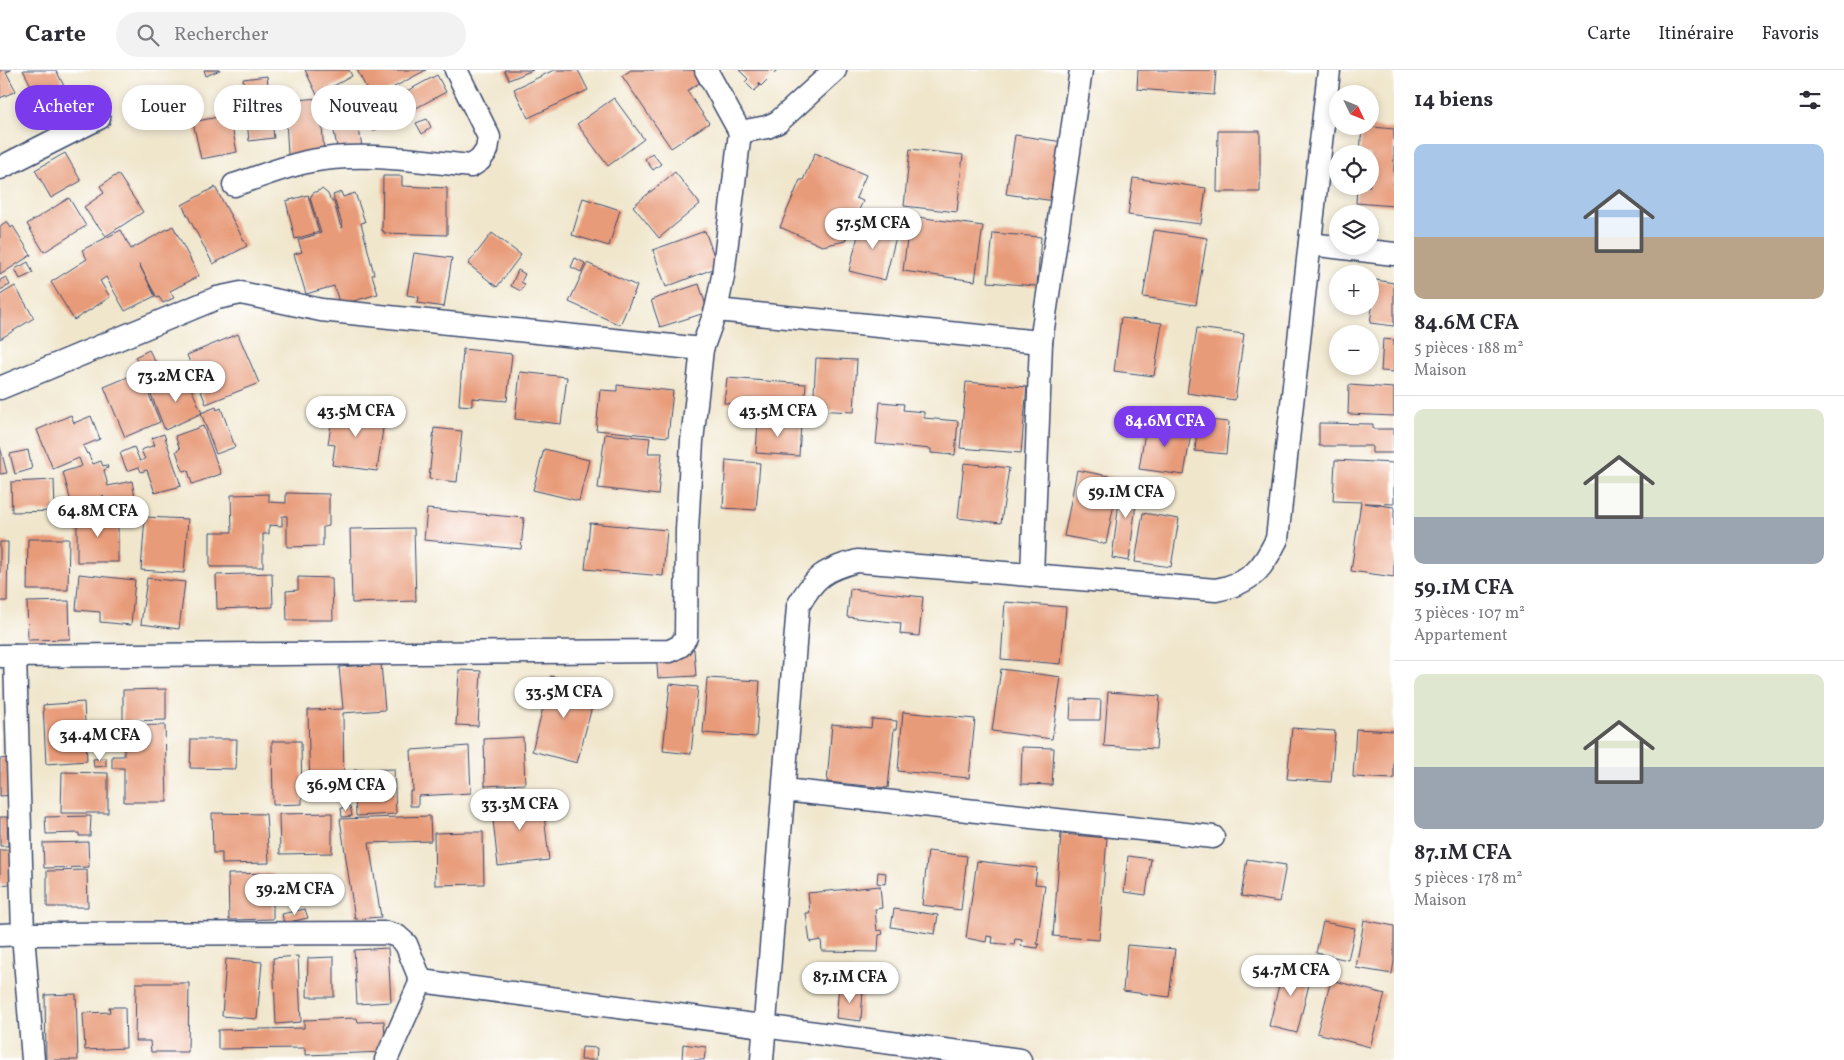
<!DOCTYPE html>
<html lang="fr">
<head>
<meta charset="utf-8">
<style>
	:root { --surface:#fff; --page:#f2f2f3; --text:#2b2b33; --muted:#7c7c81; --line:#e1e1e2; --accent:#7c3aed }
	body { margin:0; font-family:Vollkorn,serif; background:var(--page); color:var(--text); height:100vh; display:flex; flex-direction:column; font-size:19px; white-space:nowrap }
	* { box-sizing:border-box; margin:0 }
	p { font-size:16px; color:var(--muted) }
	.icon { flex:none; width:28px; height:28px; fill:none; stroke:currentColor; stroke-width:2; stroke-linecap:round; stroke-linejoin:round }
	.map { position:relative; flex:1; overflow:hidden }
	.side { display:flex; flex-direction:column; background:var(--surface); width:450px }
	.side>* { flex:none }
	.top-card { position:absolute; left:15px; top:15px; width:475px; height:45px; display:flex; gap:10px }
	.needle { width:32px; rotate:133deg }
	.buttons { position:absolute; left:1329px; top:15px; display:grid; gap:10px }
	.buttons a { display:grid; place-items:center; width:50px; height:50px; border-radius:50%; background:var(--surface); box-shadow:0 2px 8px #0003; font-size:25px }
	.price { position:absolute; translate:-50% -42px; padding:0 11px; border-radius:18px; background:#fff; color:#222; font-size:16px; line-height:32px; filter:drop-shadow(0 1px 2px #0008) }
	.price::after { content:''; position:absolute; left:50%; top:30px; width:15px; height:11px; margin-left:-8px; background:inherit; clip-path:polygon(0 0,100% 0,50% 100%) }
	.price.active { background:var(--accent); color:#fff }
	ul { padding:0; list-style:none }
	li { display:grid; align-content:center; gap:10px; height:265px; padding:0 20px }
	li+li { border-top:1px solid var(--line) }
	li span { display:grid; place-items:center; height:155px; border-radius:10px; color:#555 }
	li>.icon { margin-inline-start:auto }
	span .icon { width:90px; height:90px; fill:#fffc; stroke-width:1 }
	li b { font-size:21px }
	h2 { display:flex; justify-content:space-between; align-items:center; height:60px; padding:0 20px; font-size:21px }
	.tag { padding:0 18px; border-radius:22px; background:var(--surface); box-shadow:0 2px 8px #0003; font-size:18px; line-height:45px }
	.tag.active { background:var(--accent); color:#fff }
	header { display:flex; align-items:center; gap:30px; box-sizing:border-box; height:70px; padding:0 25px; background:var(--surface); border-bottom:1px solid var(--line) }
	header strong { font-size:24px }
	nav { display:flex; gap:28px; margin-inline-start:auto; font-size:18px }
	.search { width:350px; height:45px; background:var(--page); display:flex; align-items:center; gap:12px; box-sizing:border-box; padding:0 18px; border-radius:28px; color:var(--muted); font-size:19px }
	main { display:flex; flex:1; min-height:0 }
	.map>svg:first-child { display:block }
</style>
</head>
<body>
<header>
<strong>Carte</strong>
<div class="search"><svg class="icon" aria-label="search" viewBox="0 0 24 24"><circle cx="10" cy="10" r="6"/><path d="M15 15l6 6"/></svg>Rechercher</div>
<nav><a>Carte</a><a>Itinéraire</a><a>Favoris</a></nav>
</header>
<main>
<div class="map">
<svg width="1394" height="990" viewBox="0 0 1394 990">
	<rect width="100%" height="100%" fill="#fff"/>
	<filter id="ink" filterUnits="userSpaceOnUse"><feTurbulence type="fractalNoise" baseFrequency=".02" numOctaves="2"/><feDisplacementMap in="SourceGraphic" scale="10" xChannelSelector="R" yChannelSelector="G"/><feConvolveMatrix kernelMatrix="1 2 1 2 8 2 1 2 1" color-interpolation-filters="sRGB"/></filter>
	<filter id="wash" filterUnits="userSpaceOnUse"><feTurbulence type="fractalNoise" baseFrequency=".0096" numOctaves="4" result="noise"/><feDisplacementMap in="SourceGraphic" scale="20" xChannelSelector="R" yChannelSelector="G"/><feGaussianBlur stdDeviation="1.12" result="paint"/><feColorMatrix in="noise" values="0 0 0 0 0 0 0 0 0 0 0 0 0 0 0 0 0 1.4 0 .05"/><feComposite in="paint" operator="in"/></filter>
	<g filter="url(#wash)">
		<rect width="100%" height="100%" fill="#f0e6cc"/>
		<g id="blocks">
			<g fill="#e89b79">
				<path d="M0 0H11L6 2 16 21 0 28Z"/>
				<path d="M23 0H56L72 32 46 45Z"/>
				<path d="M204 0H220L206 6Z"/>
				<path d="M305 0H349L352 6 317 25Z"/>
				<path d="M357 0H426L372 29Z"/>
				<path d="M504 0H533L509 10Z"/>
				<path d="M554 0H578L588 20 528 48 514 19Z"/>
				<path d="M631 0H716L717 1 687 21 709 53 671 78 622 6Z"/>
				<path d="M739 0H777L761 16 758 13 760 16 754 21 745 12 748 9Z"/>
				<path d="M1138 0H1216L1214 25 1137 19Z"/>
				<path d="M437 5 446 22 373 61 364 44Z"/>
				<path d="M267 6 274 68 249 71 243 9Z"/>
				<path d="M93 21 98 31 83 38 78 27Z"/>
				<path d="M320 28 324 83 288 85 285 31Z"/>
				<path d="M614 28 644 69 608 96 577 54Z"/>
				<path d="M228 45 230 53 231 52 237 82 201 89 193 52Z"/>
				<path d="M357 46 362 77 338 82 332 51Z"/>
				<path d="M427 49 431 57 422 64 416 53Z"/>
				<path d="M1362 56 1394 59V136L1356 133 1357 116H1370V84H1360Z"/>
				<path d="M1218 61H1260V122H1217Z"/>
				<path d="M1015 65 1070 73 1061 132 1006 124Z"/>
				<path d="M910 79 963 85 957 142 904 136Z"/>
				<path d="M65 83 81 111 51 128 35 100Z"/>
				<path d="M652 83 661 94 653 100 645 89Z"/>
				<path d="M815 83 866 105 856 128 863 131 845 171 822 176 780 157 800 110H803Z"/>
				<path d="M675 102 700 134 659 168 633 136Z"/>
				<path d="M118 104 143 142 106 166 97 154 96 155 84 137 104 123 100 116Z"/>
				<path d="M383 106H402V116L447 118V165L384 163V161H382Z"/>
				<path d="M1133 108 1206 118 1201 154 1128 145Z"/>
				<path d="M215 117 247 176 213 194 182 135Z"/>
				<path d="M322 119 328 124 330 129 334 132 341 158 343 157 333 125 341 122 343 127 355 123 365 152 361 153 374 204 372 205 378 224 340 235 334 216 306 224 294 184 302 182 298 170 321 163 310 128 313 123Z"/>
				<path d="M308 125 319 162 295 169 286 131Z"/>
				<path d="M69 128 86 156 44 182 27 154Z"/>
				<path d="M583 128 620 140 609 176 572 165Z"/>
				<path d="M910 146 983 156 975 211 903 201Z"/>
				<path d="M862 150 898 159 885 210 849 201Z"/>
				<path d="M7 151 11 158 13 156 31 185 0 205V156Z"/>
				<path d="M173 156 199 206 170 221 174 228 163 233 159 227 157 228 139 194 155 226 125 241 106 207 100 211 110 227 74 250 51 212 87 189 82 180 121 160 131 179Z"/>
				<path d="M1154 160 1207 168 1196 235 1143 227Z"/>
				<path d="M705 161 718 197 666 217 653 180Z"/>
				<path d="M492 163 521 185 497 217 468 194Z"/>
				<path d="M993 163 1041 167 1037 216 988 212Z"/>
				<path d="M414 183 452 188 444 237 418 233 419 227 407 225Z"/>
				<path d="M575 188 585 193 581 202 571 197Z"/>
				<path d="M28 192 33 203 20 209 15 199Z"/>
				<path d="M587 193 637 216 620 255 569 232Z"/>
				<path d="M518 200 525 204 521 212 525 214 521 221 511 216Z"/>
				<path d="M6 207 10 215 0 220V210Z"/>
				<path d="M1376 210 1394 213V256L1370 253Z"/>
				<path d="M699 214 708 242 660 257 651 230Z"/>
				<path d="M15 216 34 248 0 269V225Z"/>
				<path d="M1121 248 1162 253 1154 306 1114 301Z"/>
				<path d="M1197 258 1244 264 1235 330 1187 323Z"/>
				<path d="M238 264 259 313 206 334 187 285Z"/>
				<path d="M1383 269 1394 270V302L1381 301Z"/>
				<path d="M463 279 512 284 507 331 472 328V336L459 335Z"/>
				<path d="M149 280 158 297 144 305 135 287Z"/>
				<path d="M816 288 857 290 854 342 813 340Z"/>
				<path d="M140 302 160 352 125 367 104 317Z"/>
				<path d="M520 302 567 307 561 354 515 349Z"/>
				<path d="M186 307 202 343 165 360 150 322Z"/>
				<path d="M727 308 806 314 804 339 724 333Z"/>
				<path d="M966 312 1027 317 1021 383 960 378Z"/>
				<path d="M617 315 673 321 668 367 596 360 600 320 617 321Z"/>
				<path d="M1349 315 1394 318V346L1348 344Z"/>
				<path d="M880 332 904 334 903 340 924 342V348L958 351 955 385 931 383V379L876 374Z"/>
				<path d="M334 336 385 344 377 401 332 395 335 375 328 374Z"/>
				<path d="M216 337 217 340 221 338 235 377 216 384 201 343Z"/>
				<path d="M71 345 74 353 91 346 100 369 83 376 87 384 88 383 93 394 101 391 103 396 107 395 108 398 104 400 108 416 132 411 135 427 105 432 103 425 102 428 72 436 63 402 82 396 79 388 53 399 37 360Z"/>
				<path d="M1198 349 1229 352 1226 384 1195 381Z"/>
				<path d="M758 350 801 353 799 386 756 383Z"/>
				<path d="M1147 350 1192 357 1184 405 1139 399Z"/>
				<path d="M1319 353 1373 354V359H1394V383H1372V376H1319Z"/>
				<path d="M203 356 221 404 192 414 188 400 183 401 176 381 180 379 175 366Z"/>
				<path d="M434 358 462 361 457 412 429 409Z"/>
				<path d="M164 364 181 416 155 423 147 400 141 402 139 397 127 401 120 383 134 377 140 391 145 389 141 380 155 375 152 368Z"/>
				<path d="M605 364 650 368 648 383H662L658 425 598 418Z"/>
				<path d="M0 377 7 403 0 404Z"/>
				<path d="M544 379 589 390 579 431 533 420Z"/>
				<path d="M28 380 32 399 15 404 10 384Z"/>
				<path d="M726 390 760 393 756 440 723 438Z"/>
				<path d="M1335 390 1394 393V434L1364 433 1394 437V507L1351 501 1361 432 1333 431Z"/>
				<path d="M964 393 1009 398 1001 453 958 448Z"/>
				<path d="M1077 400 1119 408 1106 474 1064 466Z"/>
				<path d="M1122 407 1139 409 1129 491 1112 488Z"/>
				<path d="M54 410 55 441 12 442 11 412Z"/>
				<path d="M286 423 329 424V456L323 457V476L287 477V446H282V456L269 455V464H263V497H210V462H232L231 425 269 424V432L286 433Z"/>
				<path d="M427 439 524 448 521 479 424 470Z"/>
				<rect x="77" y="443" width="41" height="49"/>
				<path d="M1143 443 1179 449 1171 497 1135 492Z"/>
				<path d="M145 447 188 449 184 503 141 500Z"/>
				<path d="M590 453 667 460 663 506 585 499Z"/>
				<path d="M414 458 416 531 352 533 350 459Z"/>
				<path d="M28 469H69L68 520H27Z"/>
				<path d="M0 472H8L7 531H0Z"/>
				<path d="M272 503 273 537 217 539 216 505Z"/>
				<path d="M79 504 135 510 131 555 100 552V542L76 540Z"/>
				<path d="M298 507 332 508 333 550H287L286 521 298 520Z"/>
				<path d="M147 508 185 512 179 559 141 554Z"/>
				<path d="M850 519 923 527 919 566 900 564 901 553 847 547Z"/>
				<path d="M69 531 70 569 28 570 27 532Z"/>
				<path d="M1005 532 1066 537 1061 594 1001 589Z"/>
				<path d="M694 579 696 606 658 608 656 582Z"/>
				<path d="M381 594 385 640 343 643 344 724 310 725 308 640 343 639 339 597Z"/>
				<path d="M1001 599 1061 607 1052 669 992 661Z"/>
				<path d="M459 600 481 601 478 656 456 655Z"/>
				<path d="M551 606 597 618 577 693 532 681Z"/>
				<path d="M707 608 760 611 756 667 703 663Z"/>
				<path d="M670 614 698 617 691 684 663 681Z"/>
				<path d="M166 619V650L123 651V620Z"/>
				<path d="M1108 622 1160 626 1156 679 1104 676Z"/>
				<path d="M1071 629 1101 630 1100 650H1070Z"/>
				<path d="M84 632 87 691 46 694 43 635Z"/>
				<path d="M903 642 975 649 969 708 898 701Z"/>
				<path d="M872 649 897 651 896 660 894 659 888 718 827 712 832 654 871 658Z"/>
				<path d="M165 655 167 732H124V698H112V686H124V656Z"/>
				<path d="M1292 658 1335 661 1331 712 1287 709Z"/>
				<path d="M1356 659 1394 661V709L1353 707Z"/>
				<path d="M523 667 525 714 485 716 484 669Z"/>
				<path d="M191 669H237L236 699 190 698Z"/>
				<path d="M272 671H301L302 734 273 735Z"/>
				<path d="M469 676 471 723 418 726V736H410V721H413L411 680Z"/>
				<path d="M1022 677 1054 678 1052 715 1021 714Z"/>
				<path d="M8 688 12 725 0 726V689Z"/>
				<path d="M106 688V696L94 697 93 689Z"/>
				<path d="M394 699 396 744 356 746 354 700Z"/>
				<path d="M62 702 108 703V743H61Z"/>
				<path d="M542 726 549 790 498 796 491 732Z"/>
				<path d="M350 736 352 746 342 747 341 738Z"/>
				<path d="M212 743 266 744 269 793 222 794V783H213Z"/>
				<path d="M332 743V783L280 784 279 744Z"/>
				<path d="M91 746 90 766H79V763L46 764 45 747Z"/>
				<path d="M430 746 431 771 369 773 381 847 355 849 340 749Z"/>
				<path d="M0 747H7L8 776H0Z"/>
				<path d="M467 762H483L484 814 435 815 434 763Z"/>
				<path d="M1061 764 1107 768 1099 870 1053 866Z"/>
				<path d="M88 772 89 797 44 798 43 773Z"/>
				<path d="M0 780H15L19 813 0 815Z"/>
				<path d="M928 781 967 786 961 840 922 835Z"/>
				<path d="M1128 786 1151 789 1146 825 1124 822Z"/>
				<path d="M1247 789 1286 795 1279 832 1241 826Z"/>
				<path d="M977 791 1037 798 1035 814 1045 815 1037 874H1039L1038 878 1021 876 1022 870 1015 869 1014 875 992 873 993 867 987 866 986 872 966 868Z"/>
				<path d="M87 800 88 837H47V801Z"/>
				<path d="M878 802 886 803 885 814 877 813Z"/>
				<path d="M273 803V849L229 850 228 804Z"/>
				<path d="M880 816 882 838 875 839 877 861 882 860 883 864 879 865 878 882 822 881 821 870 810 872 806 843H810L808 823Z"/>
				<path d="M305 839 308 848 284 853 282 844Z"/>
				<path d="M894 839 938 845 935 864 891 857Z"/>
				<path d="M1364 850 1394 856V891L1392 904 1356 898Z"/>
				<path d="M1323 852 1355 858 1348 890 1316 883Z"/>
				<path d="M1127 875 1175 879 1169 927 1123 921Z"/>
				<path d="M388 878 391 932 357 934 354 880Z"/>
				<path d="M298 886 301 952 276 954 273 888Z"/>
				<path d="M334 887V927H307L308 888Z"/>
				<path d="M226 889 262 892 257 949 222 946Z"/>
				<path d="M1285 891 1313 898 1297 963 1269 956Z"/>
				<path d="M853 903 872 906 870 919 863 918 864 912 851 910Z"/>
				<path d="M1331 910 1385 924 1370 977 1317 963Z"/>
				<path d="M136 913H189L188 982H151L150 971H135Z"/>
				<path d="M839 916 863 919 861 951 836 948Z"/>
				<path d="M76 924 78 990H46L45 925Z"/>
				<path d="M109 937H125L126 978 85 980 83 943 110 942Z"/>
				<path d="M357 948 358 952 384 951 386 982 305 985V978L218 979V960L304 958V950Z"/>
				<path d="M683 974 706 977 704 990H682Z"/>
				<path d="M582 977 597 978 596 990H581Z"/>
			</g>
		</g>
	</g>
	<g filter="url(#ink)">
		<use href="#blocks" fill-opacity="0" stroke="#3b4a6e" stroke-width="1"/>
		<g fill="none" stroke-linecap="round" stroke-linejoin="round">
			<g stroke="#3b4a6e" stroke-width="25">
				<g id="minor">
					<path d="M740 62 767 57 778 52 835 0"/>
					<path d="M0 98 99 48"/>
					<path d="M234 115C259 107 285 96 311 91 364 81 418 91 471 96L480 90 487 80 489 67 456 0"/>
					<path d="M1310 174 1394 184"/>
					<path d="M716 240 1041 272 1081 0"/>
					<path d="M0 318 217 228 241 223 321 240 702 279"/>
					<path d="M1032 505 1041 272"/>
					<path d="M0 586 670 581 680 576 686 567 687 460 692 371 702 279 716 240 723 206 740 62 706 0"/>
					<path d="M15 586 23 864 33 990"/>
					<path d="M784 720 1213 767"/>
					<path d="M0 865 23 864 387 863 397 866 406 874 421 911 1020 990"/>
					<path d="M386 990 421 911"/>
					<path d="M762 990 798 536C815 506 824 500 857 491L1216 520C1251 513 1262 500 1277 469L1329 0"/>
				</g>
			</g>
			<use href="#minor" stroke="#fff" stroke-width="22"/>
		</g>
	</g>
</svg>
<div class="buttons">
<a><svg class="needle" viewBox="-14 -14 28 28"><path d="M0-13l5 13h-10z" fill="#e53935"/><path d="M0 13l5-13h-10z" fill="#7c7c81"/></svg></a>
<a><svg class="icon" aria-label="locate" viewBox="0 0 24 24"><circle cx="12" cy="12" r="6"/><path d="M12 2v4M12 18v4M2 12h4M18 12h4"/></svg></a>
<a><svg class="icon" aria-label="layers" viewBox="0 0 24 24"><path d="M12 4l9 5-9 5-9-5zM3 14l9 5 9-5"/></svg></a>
<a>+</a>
<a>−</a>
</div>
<b class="price" style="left:873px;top:180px">57.5M CFA</b>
<b class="price" style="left:176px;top:333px">73.2M CFA</b>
<b class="price" style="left:356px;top:368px">43.5M CFA</b>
<b class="price" style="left:778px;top:368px">43.5M CFA</b>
<b class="price active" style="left:1165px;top:378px">84.6M CFA</b>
<b class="price" style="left:1126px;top:449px">59.1M CFA</b>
<b class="price" style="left:98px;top:468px">64.8M CFA</b>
<b class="price" style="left:564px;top:649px">33.5M CFA</b>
<b class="price" style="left:100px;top:692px">34.4M CFA</b>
<b class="price" style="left:346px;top:742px">36.9M CFA</b>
<b class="price" style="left:520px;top:761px">33.3M CFA</b>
<b class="price" style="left:295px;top:846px">39.2M CFA</b>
<b class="price" style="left:1291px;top:927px">54.7M CFA</b>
<b class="price" style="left:850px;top:934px">87.1M CFA</b>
<div class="top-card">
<a class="tag active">Acheter</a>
<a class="tag">Louer</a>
<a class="tag">Filtres</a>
<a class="tag">Nouveau</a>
</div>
</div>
<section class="side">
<h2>14 biens<svg class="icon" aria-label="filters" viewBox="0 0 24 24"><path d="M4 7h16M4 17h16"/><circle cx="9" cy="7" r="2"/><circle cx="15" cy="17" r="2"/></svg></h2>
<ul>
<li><span style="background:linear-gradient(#a9c7e8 60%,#b9a48a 0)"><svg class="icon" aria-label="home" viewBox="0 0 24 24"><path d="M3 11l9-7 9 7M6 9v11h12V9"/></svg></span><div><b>84.6M CFA</b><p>5 pièces · 188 m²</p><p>Maison</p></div></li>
<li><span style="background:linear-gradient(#dfe7d0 70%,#9aa5b1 0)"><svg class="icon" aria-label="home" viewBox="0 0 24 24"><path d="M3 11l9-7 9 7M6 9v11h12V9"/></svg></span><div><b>59.1M CFA</b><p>3 pièces · 107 m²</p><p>Appartement</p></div></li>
<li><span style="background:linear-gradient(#dfe7d0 60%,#9aa5b1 0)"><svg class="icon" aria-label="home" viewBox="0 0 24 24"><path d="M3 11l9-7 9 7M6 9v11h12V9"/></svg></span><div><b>87.1M CFA</b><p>5 pièces · 178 m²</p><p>Maison</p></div></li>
</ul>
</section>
</main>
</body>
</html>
